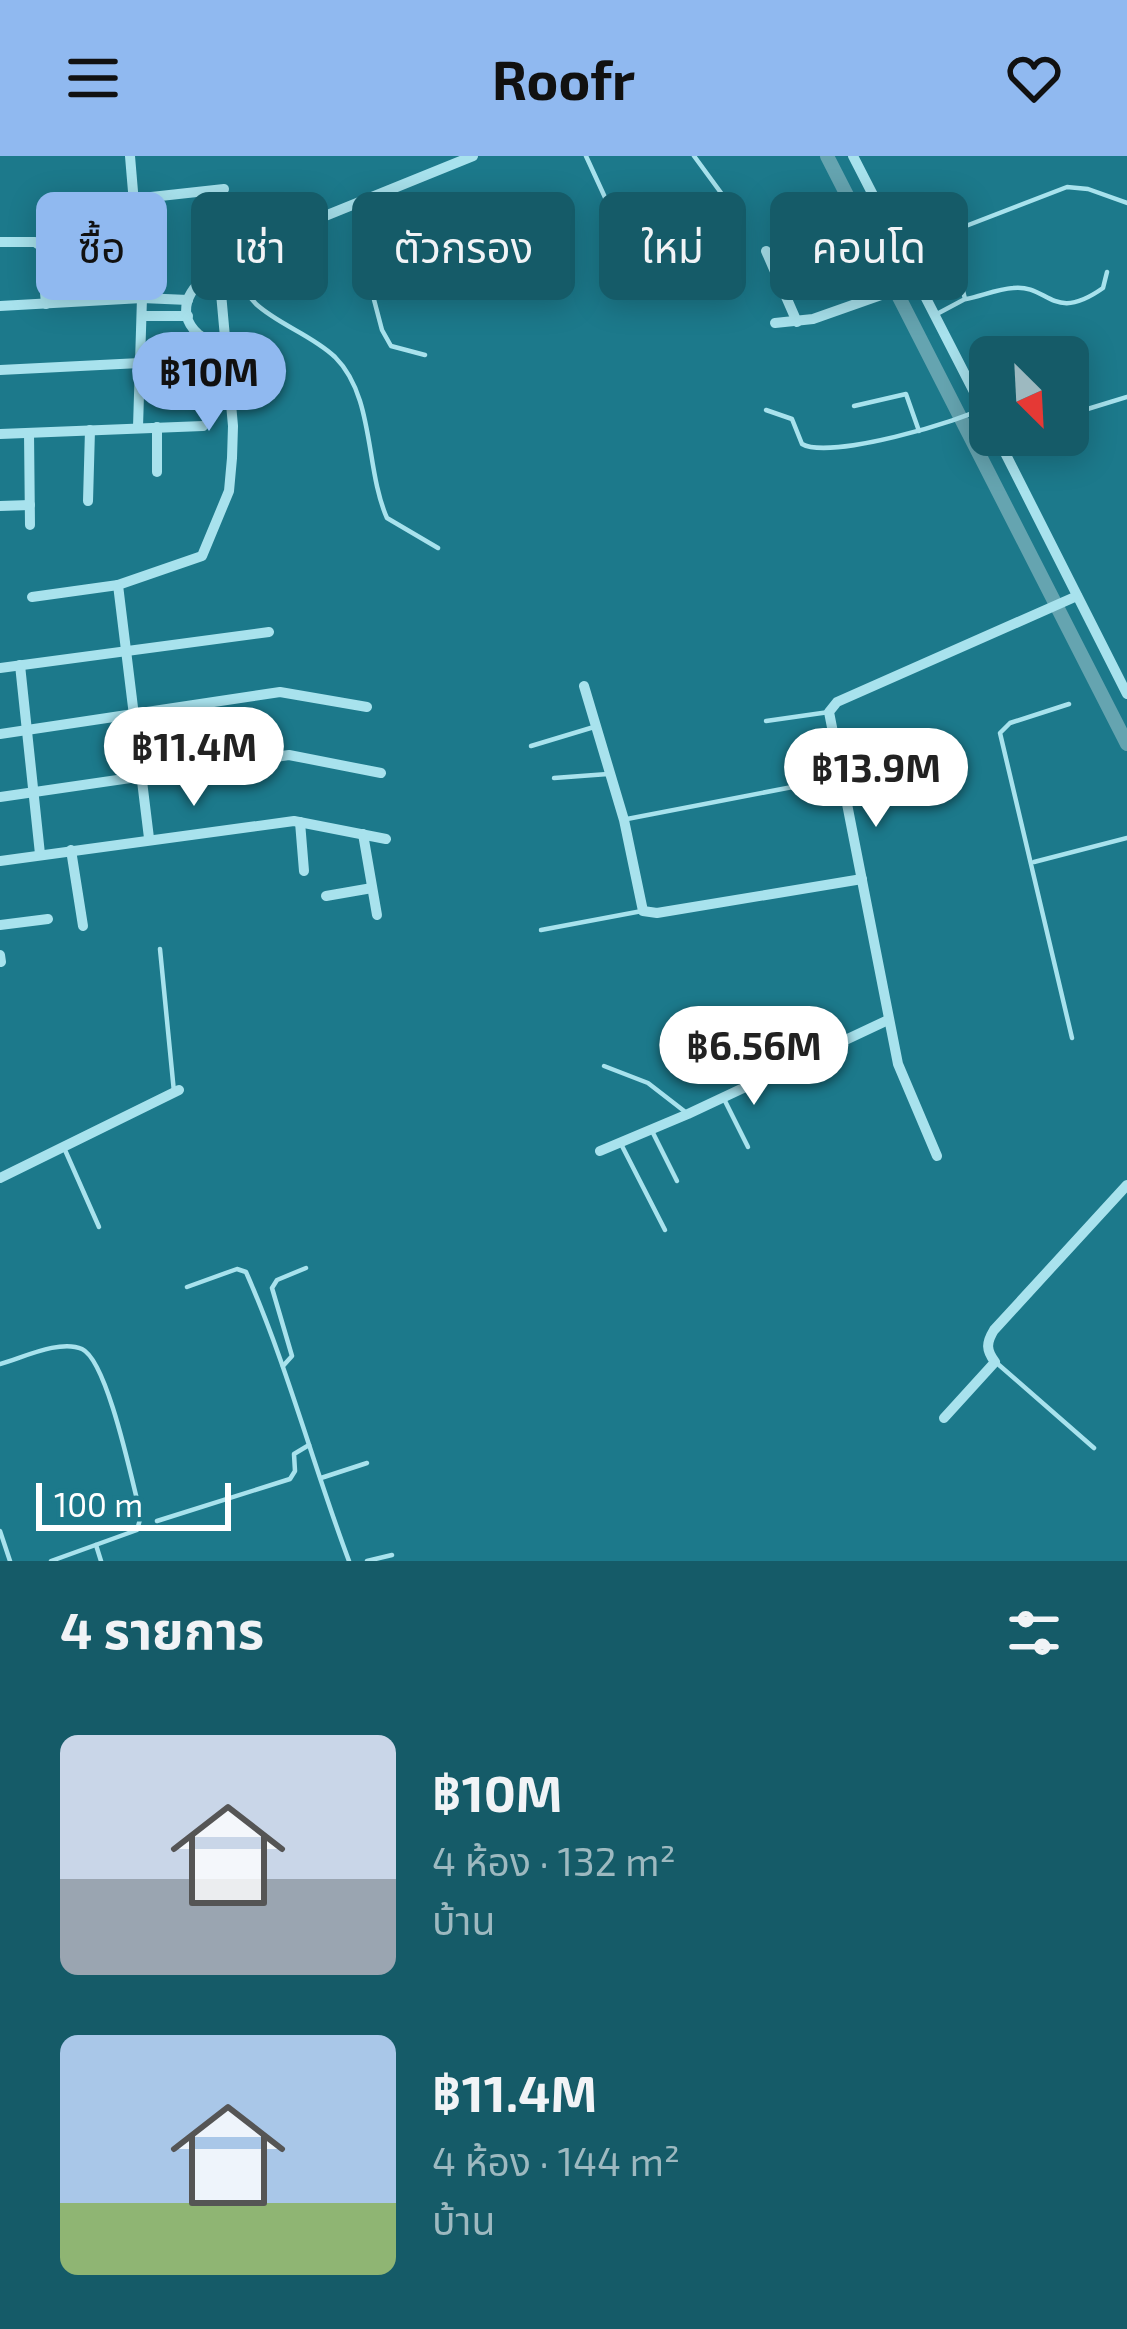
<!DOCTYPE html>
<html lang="th">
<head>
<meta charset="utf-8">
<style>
	:root { --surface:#155b68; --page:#226471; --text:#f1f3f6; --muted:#9db9c0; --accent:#90b9f0 }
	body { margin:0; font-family:"Exo 2","Noto Sans Thai",sans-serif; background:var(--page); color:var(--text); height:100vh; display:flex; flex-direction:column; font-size:45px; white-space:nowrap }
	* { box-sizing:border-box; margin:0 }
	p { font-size:39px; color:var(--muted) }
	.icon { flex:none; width:66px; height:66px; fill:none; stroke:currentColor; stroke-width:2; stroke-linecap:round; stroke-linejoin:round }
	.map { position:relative; height:1405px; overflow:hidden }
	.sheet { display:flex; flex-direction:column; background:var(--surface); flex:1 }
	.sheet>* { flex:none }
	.guide { position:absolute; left:36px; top:36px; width:1056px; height:108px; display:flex; gap:24px }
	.needle { width:78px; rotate:156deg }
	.controls { position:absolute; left:969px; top:180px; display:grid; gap:24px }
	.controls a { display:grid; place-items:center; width:120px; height:120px; border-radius:18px; background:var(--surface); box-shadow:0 6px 30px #0003; font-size:60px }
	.scale { position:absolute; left:36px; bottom:30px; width:195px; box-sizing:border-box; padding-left:12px; border:6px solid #fff; border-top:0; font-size:33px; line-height:42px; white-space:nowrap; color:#fff; -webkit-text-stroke:9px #1c798b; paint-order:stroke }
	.price { position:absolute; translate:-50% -102px; padding:0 27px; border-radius:42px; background:#fff; color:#222; font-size:39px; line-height:78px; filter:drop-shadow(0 3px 6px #0008) }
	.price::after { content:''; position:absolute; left:50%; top:72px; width:36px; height:27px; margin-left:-18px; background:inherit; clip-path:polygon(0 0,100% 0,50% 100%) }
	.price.selected { background:var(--accent); color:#111 }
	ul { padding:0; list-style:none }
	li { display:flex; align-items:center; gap:36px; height:300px; padding:0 60px }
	li span { display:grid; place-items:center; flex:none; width:336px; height:240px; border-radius:18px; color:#555 }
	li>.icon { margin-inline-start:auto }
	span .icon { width:144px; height:144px; fill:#fffc; stroke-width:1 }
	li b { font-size:51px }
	h2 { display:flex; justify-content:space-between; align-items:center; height:144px; padding:0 60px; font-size:51px }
	.tag { padding:0 42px; border-radius:18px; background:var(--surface); box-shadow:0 6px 30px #0003; font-size:42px; line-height:108px }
	.tag.selected { background:var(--accent); color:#111 }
	header { display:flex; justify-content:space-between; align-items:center; height:156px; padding:0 60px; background:var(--accent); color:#111; font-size:54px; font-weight:700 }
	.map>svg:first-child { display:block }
</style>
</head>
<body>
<header><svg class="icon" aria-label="menu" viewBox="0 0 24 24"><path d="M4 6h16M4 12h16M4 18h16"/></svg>Roofr<svg class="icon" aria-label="heart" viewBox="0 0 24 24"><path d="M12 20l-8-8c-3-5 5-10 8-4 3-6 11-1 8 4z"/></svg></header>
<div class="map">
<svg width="1127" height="1405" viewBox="0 0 1127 1405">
	<rect width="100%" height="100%" fill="#1c798b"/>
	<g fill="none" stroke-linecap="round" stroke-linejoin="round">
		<path stroke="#65a4b0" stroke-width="14" d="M827 0 1127 588"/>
		<g stroke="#a8e2ed" stroke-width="4.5">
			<path d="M586 0 614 61"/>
			<path d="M694 0 727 45"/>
			<path d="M369 45 373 61 358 83 382 174 391 190 425 199"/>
			<path d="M241 99 248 139 256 148C279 169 312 179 335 201 375 241 365 313 387 362L438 392"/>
			<path d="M966 143C981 140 998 133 1013 132 1049 128 1052 168 1103 132L1107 116"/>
			<path d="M935 159 965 143 952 90 958 73 1067 31 1088 33 1127 47"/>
			<path d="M854 250 906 238 919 275"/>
			<path d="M766 254 792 263 802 288C829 304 960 266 990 249"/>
			<path d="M1068 259 1127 241"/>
			<path d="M1069 548 1010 567 1000 577 1072 882"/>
			<path d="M766 565 829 556"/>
			<path d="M531 590 594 571"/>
			<path d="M554 622 608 618"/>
			<path d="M627 663 839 622"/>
			<path d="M1034 706 1127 682"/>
			<path d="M541 774 642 755"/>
			<path d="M160 793 174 936"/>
			<path d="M604 910 648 927 688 958"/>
			<path d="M724 943 748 991"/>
			<path d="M653 977 677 1025"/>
			<path d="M621 988 665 1074"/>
			<path d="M65 994 99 1071"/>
			<path d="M187 1131 237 1113 246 1116C287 1209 313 1309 349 1405"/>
			<path d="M0 1208C22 1202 60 1183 82 1193 108 1205 133 1330 141 1360L137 1374 51 1405"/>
			<path d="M999 1209 1094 1292"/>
			<path d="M283 1210 292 1200 272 1132 277 1124 306 1112"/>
			<path d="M321 1322 367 1307"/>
			<path d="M157 1365 290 1323 295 1315 294 1298 309 1289"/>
			<path d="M0 1375 10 1405"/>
			<path d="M96 1389 101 1405"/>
			<path d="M367 1405 392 1399"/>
		</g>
		<g stroke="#a8e2ed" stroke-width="10">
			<path d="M130 0 142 142 138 271"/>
			<path d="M853 0 990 267"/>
			<path d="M133 43 224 33"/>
			<path d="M0 86H35L41 90 46 148"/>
			<path d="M766 95 797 166"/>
			<path d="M219 115C193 124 172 154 198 178 205 184 217 187 226 190"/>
			<path d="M0 150 142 142 188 144"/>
			<path d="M142 160H188"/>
			<path d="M775 167 813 163 918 126"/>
			<path d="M0 214 140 207 188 209"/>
			<path d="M157 271V316"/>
			<path d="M29 277 30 369"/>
			<path d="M0 278 203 270"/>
			<path d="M996 279 1127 538"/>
			<path d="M88 345 90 274"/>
			<path d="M0 350 30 349"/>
			<path d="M32 441 118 429"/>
			<path d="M20 509 40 698"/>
			<path d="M0 512 269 476"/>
			<path d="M584 530 624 664 643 755 657 757 862 723"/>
			<path d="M0 578 280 536 367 551"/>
			<path d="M0 641 289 599 381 617"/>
			<path d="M300 666 304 715"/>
			<path d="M363 678 377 759"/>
			<path d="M149 682 118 429 202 400 229 335 232 302 233 270 219 115 228 101 241 94 473 0"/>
			<path d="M71 694 83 770"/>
			<path d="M0 705 294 665 386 683"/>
			<path d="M326 740 372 732"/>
			<path d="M0 769 48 763"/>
			<path d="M0 799 1 806"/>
			<path d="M600 995 688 958 888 864"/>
			<path d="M937 1000 898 908 829 556 837 546 1077 440"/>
			<path d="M0 1022 179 934"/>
			<path d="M944 1262 995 1206C986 1194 986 1187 994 1174L1127 1029"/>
		</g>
	</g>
</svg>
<div class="controls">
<a><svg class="needle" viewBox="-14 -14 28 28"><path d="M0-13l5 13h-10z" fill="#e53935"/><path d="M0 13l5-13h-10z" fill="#9db9c0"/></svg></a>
</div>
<div class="scale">100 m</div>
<b class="price selected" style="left:209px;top:278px">฿10M</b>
<b class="price" style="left:194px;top:653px">฿11.4M</b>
<b class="price" style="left:876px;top:674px">฿13.9M</b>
<b class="price" style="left:754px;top:952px">฿6.56M</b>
<div class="guide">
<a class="tag selected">ซื้อ</a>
<a class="tag">เช่า</a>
<a class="tag">ตัวกรอง</a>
<a class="tag">ใหม่</a>
<a class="tag">คอนโด</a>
</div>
</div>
<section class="sheet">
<h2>4 รายการ<svg class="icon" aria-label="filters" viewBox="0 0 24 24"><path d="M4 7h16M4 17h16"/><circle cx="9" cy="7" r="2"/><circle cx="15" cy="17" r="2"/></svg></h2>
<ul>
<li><span style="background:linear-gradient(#c9d6e8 60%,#9aa5b1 0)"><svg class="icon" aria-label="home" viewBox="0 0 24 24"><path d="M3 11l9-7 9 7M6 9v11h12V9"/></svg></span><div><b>฿10M</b><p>4 ห้อง · 132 m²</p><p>บ้าน</p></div></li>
<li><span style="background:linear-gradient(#a9c7e8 70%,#8fb573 0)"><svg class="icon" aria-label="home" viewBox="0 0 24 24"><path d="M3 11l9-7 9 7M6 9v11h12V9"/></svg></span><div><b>฿11.4M</b><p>4 ห้อง · 144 m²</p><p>บ้าน</p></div></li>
</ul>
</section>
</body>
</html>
